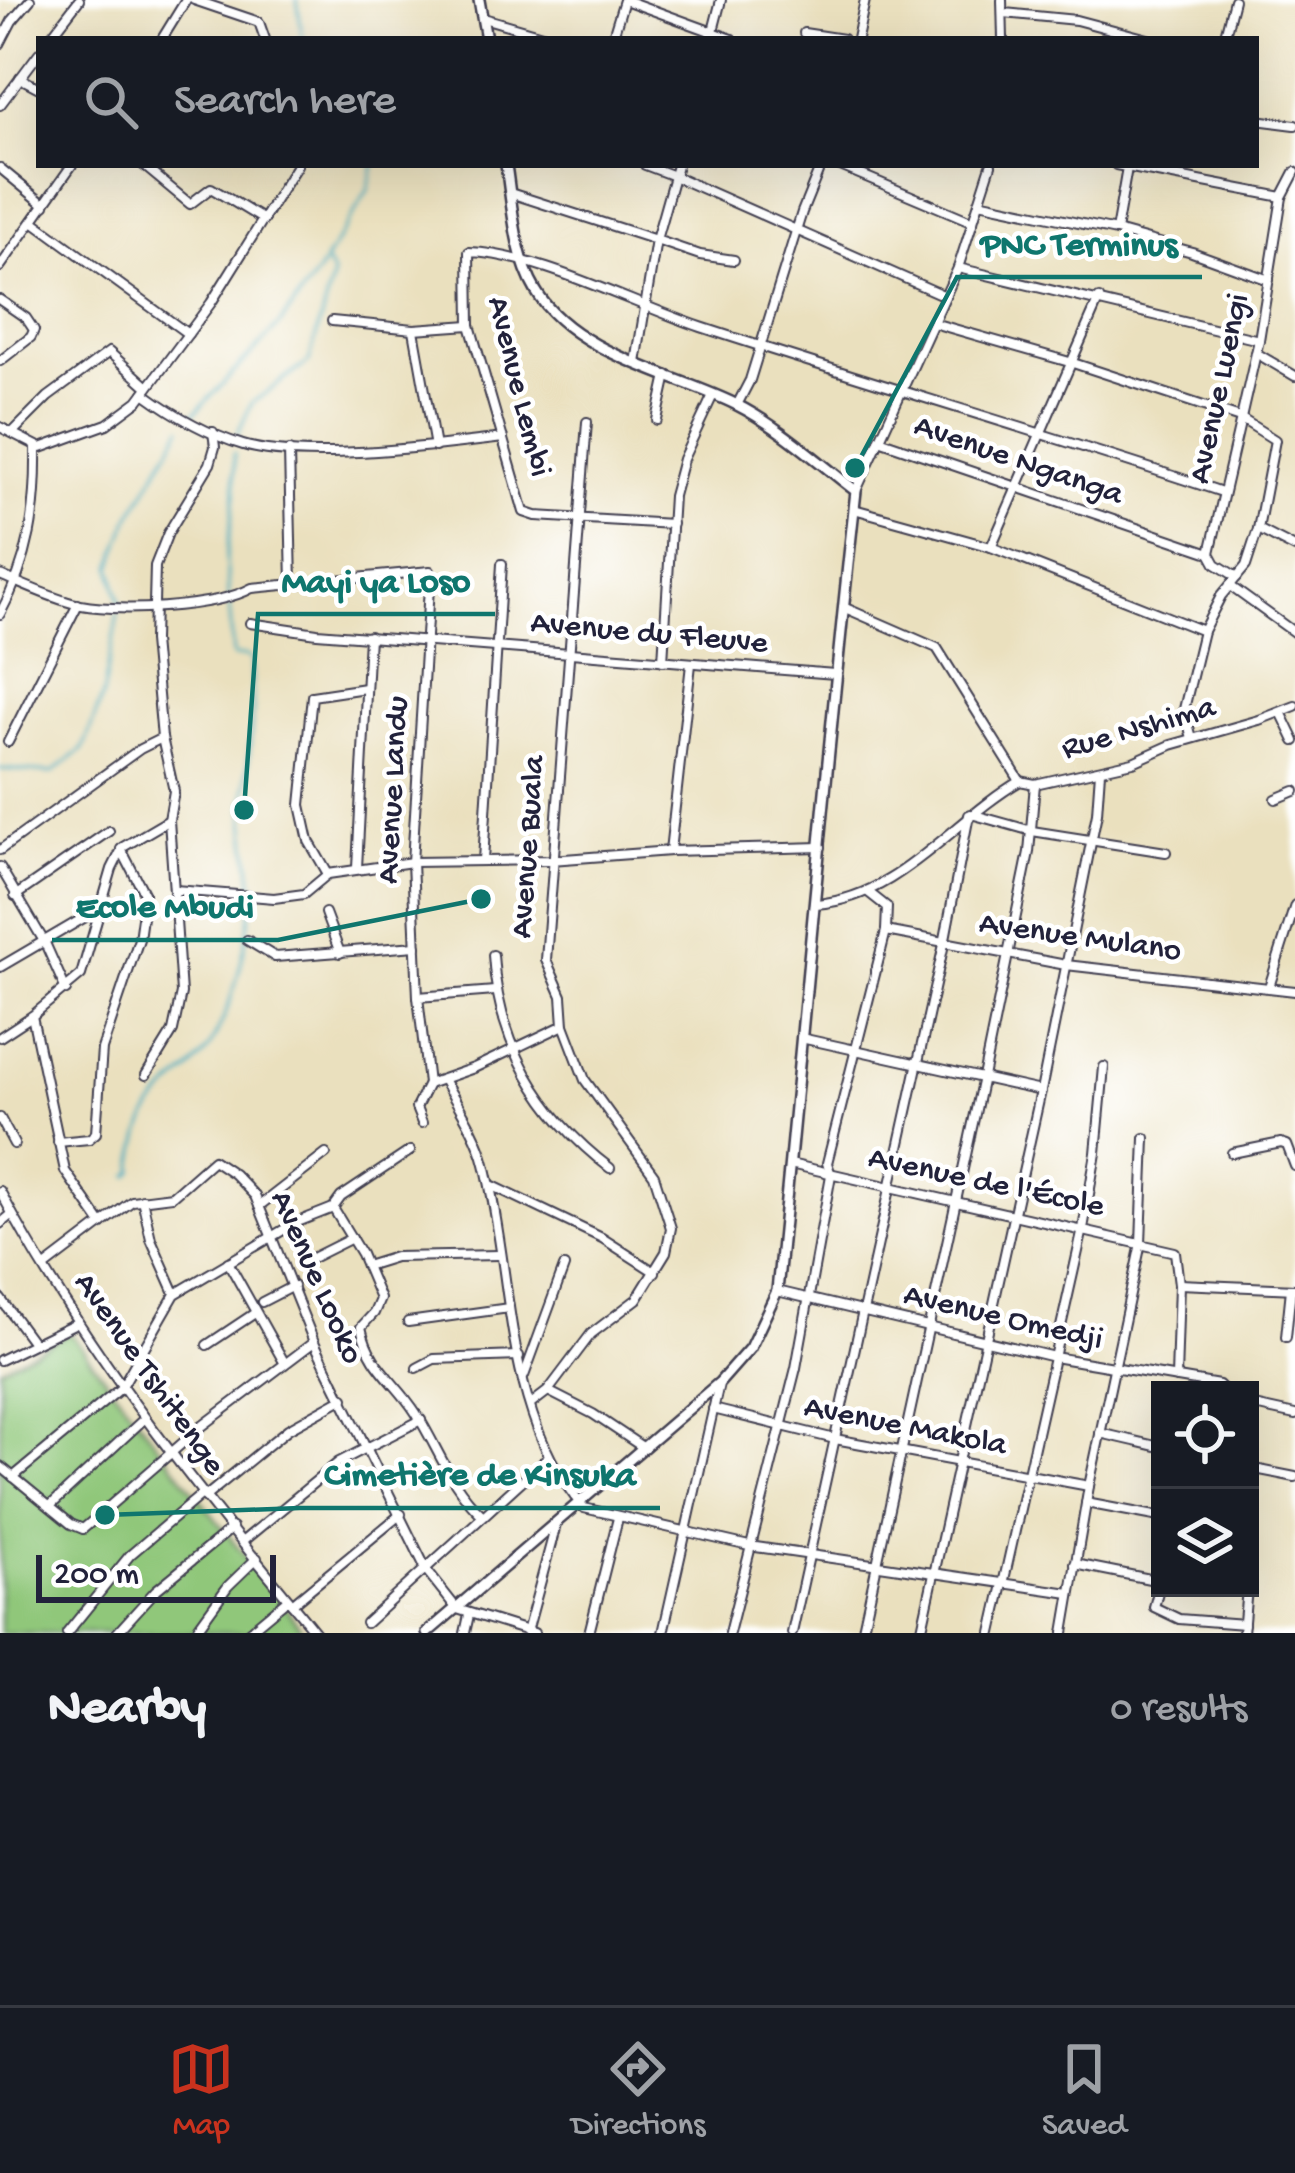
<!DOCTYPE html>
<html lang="en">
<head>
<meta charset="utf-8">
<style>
  body { margin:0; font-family:"Gochi Hand",sans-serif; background:#20242c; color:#f1f3f6 }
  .controls { position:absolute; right:36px; bottom:36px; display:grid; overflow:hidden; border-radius:0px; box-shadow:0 12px 48px #0002 }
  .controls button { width:108px; height:108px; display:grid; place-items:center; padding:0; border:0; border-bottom:3px solid #363941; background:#171b24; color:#f1f3f6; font:60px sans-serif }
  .scale { position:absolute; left:36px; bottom:30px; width:240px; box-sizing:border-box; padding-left:12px; border:6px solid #22223b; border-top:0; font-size:33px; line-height:42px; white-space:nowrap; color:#22223b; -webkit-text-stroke:9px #fff; paint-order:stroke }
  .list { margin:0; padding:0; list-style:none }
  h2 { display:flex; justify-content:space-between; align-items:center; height:156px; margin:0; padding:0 48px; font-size:51px }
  h2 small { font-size:39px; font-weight:400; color:#9ea1a6 }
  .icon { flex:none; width:66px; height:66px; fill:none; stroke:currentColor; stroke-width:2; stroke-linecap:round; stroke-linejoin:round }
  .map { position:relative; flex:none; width:1295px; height:1633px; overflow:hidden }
  .search { position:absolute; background:#171b24; box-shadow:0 12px 48px #0002; left:36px; right:36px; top:36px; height:132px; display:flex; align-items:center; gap:30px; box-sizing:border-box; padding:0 42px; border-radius:0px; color:#9ea1a6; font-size:45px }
  .sheet { height:372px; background:#171b24 }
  nav { display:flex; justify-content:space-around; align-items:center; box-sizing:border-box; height:168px; border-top:3px solid #363941; background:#171b24; font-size:33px; color:#9ea1a6 }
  nav a { display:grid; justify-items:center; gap:6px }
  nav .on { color:#c8321e }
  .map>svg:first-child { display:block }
</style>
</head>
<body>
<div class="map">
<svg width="1295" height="1633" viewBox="0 0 1295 1633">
  <rect width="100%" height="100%" fill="#fff"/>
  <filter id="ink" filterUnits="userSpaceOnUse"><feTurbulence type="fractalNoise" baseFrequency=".00833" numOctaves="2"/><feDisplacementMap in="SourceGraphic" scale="24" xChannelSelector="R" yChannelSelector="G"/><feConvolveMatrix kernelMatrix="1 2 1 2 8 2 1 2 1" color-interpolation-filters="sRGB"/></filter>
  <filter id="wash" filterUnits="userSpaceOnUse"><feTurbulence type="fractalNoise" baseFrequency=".004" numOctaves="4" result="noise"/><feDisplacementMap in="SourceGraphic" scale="48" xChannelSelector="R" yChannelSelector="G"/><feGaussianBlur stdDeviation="2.7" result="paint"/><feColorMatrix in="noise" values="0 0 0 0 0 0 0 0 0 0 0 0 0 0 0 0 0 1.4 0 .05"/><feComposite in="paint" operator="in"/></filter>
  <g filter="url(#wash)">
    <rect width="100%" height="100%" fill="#eae0be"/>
    <!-- green -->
    <polygon fill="#90c77a" stroke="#59745a" stroke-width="3" points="70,1333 305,1633 0,1633 0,1368"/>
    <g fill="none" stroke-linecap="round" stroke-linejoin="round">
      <!-- stream -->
      <g stroke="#3fabbe" stroke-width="3">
        <polyline points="297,0 303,39"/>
        <polyline points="191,417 281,323 323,265"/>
        <polyline points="237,435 252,403 309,362 333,275 325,261 368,190 374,165"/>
        <polyline points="234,453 235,495 226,559 233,656 247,656 251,660 253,711 244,810 253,891"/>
        <polyline points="120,604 112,567 128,521 182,427"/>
        <polyline points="0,769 52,773 83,749 103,695 118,613"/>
        <path d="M129 1176 134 1172C136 1149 143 1119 158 1101 174 1082 197 1068 210 1046 235 1002 246 950 252 901"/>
      </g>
    </g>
  </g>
  <g filter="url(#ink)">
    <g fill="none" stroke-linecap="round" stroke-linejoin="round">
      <!-- minor casing -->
      <g stroke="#403e4f" stroke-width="12">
        <g id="minor">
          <polyline points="194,0 259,22 265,39"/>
          <polyline points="625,0 732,39"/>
          <polyline points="1002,0 1003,39"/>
          <polyline points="1004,13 1076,20 1148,39"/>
          <polyline points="483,18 556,39"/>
          <polyline points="804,33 843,39"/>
          <polyline points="49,39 79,0"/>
          <polyline points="162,39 186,0"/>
          <polyline points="612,39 624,0"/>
          <polyline points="711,39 721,0"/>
          <polyline points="857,39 865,0"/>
          <polyline points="1224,39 1234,0"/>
          <polyline points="0,44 12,21 30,0"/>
          <polyline points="20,78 39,88"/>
          <polyline points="0,105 39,53"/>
          <polyline points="1256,120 1295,125"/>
          <polyline points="143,165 190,204 211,188 264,220"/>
          <polyline points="645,165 674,176 677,165"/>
          <polyline points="838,165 973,222"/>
          <polyline points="1116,165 1282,197"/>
          <polyline points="0,168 45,205"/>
          <polyline points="510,193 656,240 636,363"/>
          <polyline points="979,202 1116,231 1192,252 1269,280"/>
          <polyline points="33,221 188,334"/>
          <polyline points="1116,231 1127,168"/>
          <polyline points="734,260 700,255 656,240 674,176 945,296"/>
          <polyline points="0,267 72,165"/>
          <polyline points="958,268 1259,340"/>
          <polyline points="0,300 26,318 34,330 31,337 0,361"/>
          <polyline points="332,321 414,329 470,325"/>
          <polyline points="933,323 1073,363 1240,418 1275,440 1258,529 1246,566 1221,596 1203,631 1184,709 1192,738"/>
          <polyline points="414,330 435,447"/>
          <polyline points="1256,353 1295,376"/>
          <path d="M144 393C174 415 207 434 243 445 305 463 436 446 503 438"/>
          <polyline points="737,405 750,380 802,212 821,165"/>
          <polyline points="657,420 667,375"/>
          <polyline points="0,427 41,448 107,424 138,401 211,303 297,165"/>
          <polyline points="14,431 48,397 109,352 148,387"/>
          <polyline points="879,440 1210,553"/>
          <polyline points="289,451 292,584"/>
          <polyline points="856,491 958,268 991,165"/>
          <polyline points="854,509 991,547 1203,631"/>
          <path d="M672 524 536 516 524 512 470 325 469 252C538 254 632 304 701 327 874 384 1049 434 1222 492"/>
          <polyline points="1258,529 1295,548"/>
          <polyline points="991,547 1099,299"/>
          <path d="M0 575C24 585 47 596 72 603 113 614 215 608 252 588L430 571 412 862 418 997 428 1084"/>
          <polyline points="1237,577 1216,564 1210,553 1259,340 1282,197 1295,172"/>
          <polyline points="1230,586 1295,633"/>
          <polyline points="843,607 937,648 1020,781"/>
          <path d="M0 614C30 559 37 510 36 448"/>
          <polyline points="250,623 317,633 835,674"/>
          <polyline points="663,661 673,496 683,459 713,395"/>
          <polyline points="1281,712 1295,741"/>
          <polyline points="8,742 78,604"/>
          <polyline points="1276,799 1295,791"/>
          <polyline points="971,814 1032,831 1166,852"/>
          <polyline points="0,850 140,749 162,738"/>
          <polyline points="670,851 691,664"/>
          <polyline points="483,860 502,564"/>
          <polyline points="0,867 45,943 66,990"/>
          <polyline points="357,868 369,636"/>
          <polyline points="328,874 309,841 301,805 312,696 365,688"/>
          <polyline points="175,890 274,898 304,894 328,874 412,862 551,860 670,851 821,847"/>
          <polyline points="15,896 109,831"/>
          <path d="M816 904C899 898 952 821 1020 781L1035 784 1133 762 1171 745 1259 720 1295 706"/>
          <polyline points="325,913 340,953"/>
          <polyline points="886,931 1066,965 1295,991"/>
          <polyline points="247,940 275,957 416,946"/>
          <path d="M493 955C498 1043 540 1115 610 1168"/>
          <polyline points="0,967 99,909"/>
          <polyline points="1269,987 1295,905"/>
          <polyline points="418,997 495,991"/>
          <polyline points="32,1016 65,1171 102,1224"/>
          <polyline points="0,1037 32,1016 81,975 112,869 123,847 169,820"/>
          <polyline points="801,1038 1041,1091"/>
          <polyline points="146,1075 173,1031 181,993 169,820 174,791 162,738 153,641 155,566 168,533 210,464 215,447 213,432"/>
          <path d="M444 1081C459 1107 478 1135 485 1164 514 1278 503 1415 584 1508L749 1546 1070 1593"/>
          <polyline points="428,1084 474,1068 564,1025"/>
          <polyline points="0,1118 14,1144"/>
          <polyline points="422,1123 416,1108 428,1084"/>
          <polyline points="58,1142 89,1139 96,1133 102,1049 139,939 144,903 144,893 121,849"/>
          <polyline points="1232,1153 1281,1143 1287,1145 1295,1166"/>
          <polyline points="790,1164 1175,1252 1179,1284 1176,1378"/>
          <polyline points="491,1185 602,1238 655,1272"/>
          <path d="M0 1191C86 1353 200 1492 316 1633"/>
          <polyline points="142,1199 151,1239 175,1293"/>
          <polyline points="259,1206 326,1154"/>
          <path d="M333 1208 361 1254 380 1299 374 1313 361 1327C370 1368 395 1380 416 1413 440 1451 448 1483 483 1516"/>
          <polyline points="0,1224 12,1214"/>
          <polyline points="228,1262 284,1362"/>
          <polyline points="304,1262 352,1238"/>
          <polyline points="366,1266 395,1257 499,1255"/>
          <polyline points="45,1267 132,1201 172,1196 213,1160 234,1174 255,1196 314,1342 427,1571 457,1609 534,1633"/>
          <polyline points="1179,1284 1295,1289"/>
          <polyline points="777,1291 1054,1357 1219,1385 1224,1390"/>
          <polyline points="0,1298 33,1343"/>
          <polyline points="262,1302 293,1286"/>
          <polyline points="408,1322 509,1308"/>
          <polyline points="1286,1337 1291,1289"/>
          <polyline points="207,1345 255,1313"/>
          <polyline points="0,1360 76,1323"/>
          <polyline points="417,1368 434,1359 519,1356"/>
          <polyline points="524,1376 564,1267"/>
          <polyline points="548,1391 593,1414 644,1448"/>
          <polyline points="531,1404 548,1391 591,1334 637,1299 666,1252 671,1228 654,1175 585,1080 564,1025 562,996 546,960 587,422"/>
          <polyline points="1250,1405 1295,1415"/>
          <polyline points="713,1409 835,1439 1089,1486"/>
          <polyline points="1100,1433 1160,1447"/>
          <polyline points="0,1466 71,1524 83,1529 201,1427 314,1342"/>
          <polyline points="1250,1468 1295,1477"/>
          <polyline points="13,1477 121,1388 175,1294 295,1223 333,1208 341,1197 410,1151"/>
          <polyline points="205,1497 288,1429 344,1398"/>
          <polyline points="1086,1503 1160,1517"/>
          <polyline points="50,1506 144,1419"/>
          <polyline points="1250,1526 1250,1523"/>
          <polyline points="243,1541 339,1462 421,1420"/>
          <polyline points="1075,1564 1155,1580 1158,1592 1154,1607 1179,1619 1244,1624"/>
          <polyline points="292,1604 401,1514"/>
          <polyline points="366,1623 547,1458"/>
          <polyline points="527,1632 556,1525"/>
          <polyline points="67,1633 130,1555 202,1494"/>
          <polyline points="117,1633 156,1590 232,1528"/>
          <polyline points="194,1633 228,1586 257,1558"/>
          <polyline points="247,1633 288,1599"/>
          <polyline points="465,1633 469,1615"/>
          <polyline points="589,1633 618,1518"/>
          <polyline points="663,1633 719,1384"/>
          <polyline points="729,1633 796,1368 831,1175 827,1163 886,931 887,907 868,892"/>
          <polyline points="792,1633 944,944 969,815"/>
          <polyline points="862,1633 983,1077 1029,852 1035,784"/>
          <polyline points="921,1633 1041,1091 1097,813 1100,771"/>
          <polyline points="992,1633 1083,1229 1096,1153 1104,1067"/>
          <polyline points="1064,1633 1089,1486 1141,1243 1145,1138"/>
          <polyline points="1243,1633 1247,1588"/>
        </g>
      </g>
      <!-- tertiary casing -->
      <g stroke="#403e4f" stroke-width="14">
        <g id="tertiary">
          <polyline points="479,0 486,39"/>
          <path d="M427 1633 720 1382 750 1348 777 1291C804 1025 826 758 856 491 818 462 779 426 735 404 674 374 572 353 536 291 515 257 512 204 506 165"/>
        </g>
      </g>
      <!-- minor -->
      <use href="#minor" stroke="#fff" stroke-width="8"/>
      <!-- tertiary -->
      <use href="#tertiary" stroke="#fff" stroke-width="9"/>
    </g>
  </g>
  <g text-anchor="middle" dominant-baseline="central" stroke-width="9" stroke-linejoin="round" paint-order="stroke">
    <!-- street labels -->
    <g font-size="33" fill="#22223b" stroke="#fff">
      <text transform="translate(517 387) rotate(76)">Avenue Lembi</text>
      <text transform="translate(1221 389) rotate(-78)">Avenue Luengi</text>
      <text transform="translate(1018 462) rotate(19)">Avenue Nganga</text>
      <text transform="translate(649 635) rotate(5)">Avenue du Fleuve</text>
      <text transform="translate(1139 730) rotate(-16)">Rue Nshima</text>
      <text transform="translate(395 790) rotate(-87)">Avenue Landu</text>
      <text transform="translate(530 847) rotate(-86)">Avenue Buala</text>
      <text transform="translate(1080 939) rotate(8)">Avenue Mulano</text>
      <text transform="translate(986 1184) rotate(12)">Avenue de l'École</text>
      <text transform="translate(315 1278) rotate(66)">Avenue Looko</text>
      <text transform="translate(1003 1319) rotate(13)">Avenue Omedji</text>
      <text transform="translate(148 1375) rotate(55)">Avenue Tshitenge</text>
      <text transform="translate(905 1428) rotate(11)">Avenue Makola</text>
    </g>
  </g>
  <!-- callouts -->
  <path fill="none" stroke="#0f766e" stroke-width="4.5" d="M855 468L957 277H1202M244 810L258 614H495M481 899L278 940H52M105 1515L300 1508H660"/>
  <g fill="#0f766e" stroke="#fff" stroke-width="4.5">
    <circle cx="855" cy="468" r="12"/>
    <circle cx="244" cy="810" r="12"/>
    <circle cx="481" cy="899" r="12"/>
    <circle cx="105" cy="1515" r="12"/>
  </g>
  <g font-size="36" text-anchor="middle" font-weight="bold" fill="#0f766e" stroke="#fff" stroke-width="9" stroke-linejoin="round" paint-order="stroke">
    <text x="1079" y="254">PNC Terminus</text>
    <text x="376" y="591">Mayi ya Loso</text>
    <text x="165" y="916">Ecole Mbudi</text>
    <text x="480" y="1484">Cimetière de Kinsuka</text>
  </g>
</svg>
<div class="controls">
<button><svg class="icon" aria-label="locate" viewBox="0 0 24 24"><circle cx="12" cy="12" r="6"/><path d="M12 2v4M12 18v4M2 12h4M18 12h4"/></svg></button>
<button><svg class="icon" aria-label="layers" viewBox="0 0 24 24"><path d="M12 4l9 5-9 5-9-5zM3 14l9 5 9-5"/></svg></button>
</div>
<div class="scale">200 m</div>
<div class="search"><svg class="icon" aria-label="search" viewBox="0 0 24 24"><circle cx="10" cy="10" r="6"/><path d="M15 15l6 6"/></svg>Search here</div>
</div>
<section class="sheet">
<h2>Nearby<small>0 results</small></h2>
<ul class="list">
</ul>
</section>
<nav>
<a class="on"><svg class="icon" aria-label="map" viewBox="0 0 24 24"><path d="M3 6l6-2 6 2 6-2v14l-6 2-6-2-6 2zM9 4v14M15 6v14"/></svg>Map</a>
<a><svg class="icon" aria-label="directions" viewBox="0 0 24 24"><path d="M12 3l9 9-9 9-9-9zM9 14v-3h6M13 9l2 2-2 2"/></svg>Directions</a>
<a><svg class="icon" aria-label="saved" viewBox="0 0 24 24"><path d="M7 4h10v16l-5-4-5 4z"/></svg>Saved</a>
</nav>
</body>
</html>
